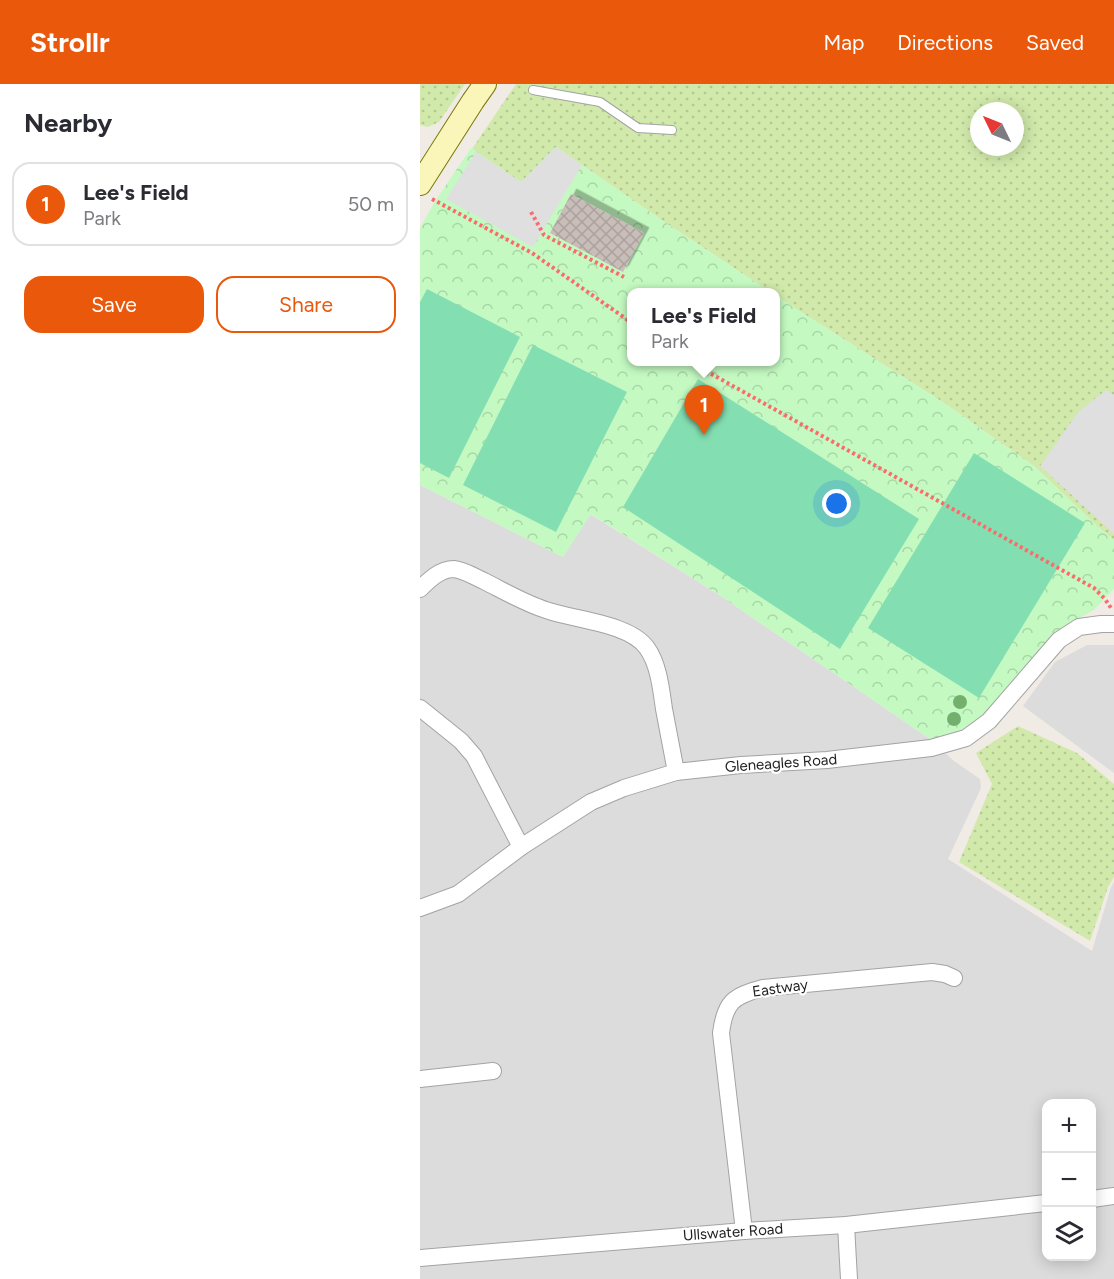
<!DOCTYPE html>
<html lang="en">
<head>
<meta charset="utf-8">
<style>
  body { margin:0; font-family:Figtree,sans-serif; background:#f2f2f3; color:#2b2b33 }
  .controls { position:absolute; right:18px; bottom:18px; display:grid; overflow:hidden; border-radius:12px; box-shadow:0 3px 15px #0003 }
  .controls button { width:54px; height:54px; display:grid; place-items:center; padding:0; border:0; border-bottom:2px solid #e1e1e2; background:#fff; color:#2b2b33; font:30px sans-serif }
  .compass { position:absolute; left:550px; top:18px; width:54px; height:54px; border-radius:50%; background:#fff; box-shadow:0 3px 15px #0003; rotate:313deg }
  .you { position:absolute; left:417px; top:420px; width:21px; height:21px; margin:-15px; border:4px solid #fff; border-radius:50%; background:#1a73e8; box-shadow:0 0 0 9px #1a73e833 }
  .badge { display:grid; place-items:center; width:39px; height:39px; border-radius:50%; background:#ea580c; color:#fff; font-size:20px; font-weight:700 }
  .pin { position:absolute; translate:-50% -50px; filter:drop-shadow(0 2px 3px #0008) }
  .pin::after { content:''; position:absolute; top:32px; width:21px; height:18px; background:inherit; clip-path:polygon(0 0,100% 0,50% 100%) }
  .popup { position:absolute; left:207px; top:204px; width:153px; height:78px; box-sizing:border-box; display:grid; place-content:center; border-radius:12px; background:#fff; filter:drop-shadow(0 2px 4px #0005); font-size:20px; white-space:nowrap; color:#7c7c81 }
  .popup b { font-size:22px; color:#2b2b33 }
  .popup::after { content:''; position:absolute; left:50%; top:100%; margin-left:-12px; border:12px solid transparent; border-top-color:#fff }
  .list { margin:0; padding:0; list-style:none }
  h2 { display:flex; justify-content:space-between; align-items:center; height:78px; margin:0; padding:0 24px; font-size:26px }
  h2 small { font-size:20px; font-weight:400; color:#7c7c81 }
  .list li { display:grid; grid-template-columns:39px 1fr auto; gap:18px; align-items:center; box-sizing:border-box; height:84px; margin:0 12px 12px; padding:0 12px; border:2px solid #e1e1e2; border-radius:18px }
  .list b { display:block; font-size:22px; white-space:nowrap }
  .list p { margin:0; font-size:20px; white-space:nowrap; color:#7c7c81 }
  .list em { font-size:20px; font-style:normal; color:#7c7c81 }
  .actions { display:flex; gap:12px; padding:18px 24px }
  .actions a { flex:1; padding:14px 0; border:2px solid #ea580c; border-radius:18px; text-align:center; font-size:21px; color:#ea580c }
  .actions .main { background:#ea580c; color:#fff }
  .icon { flex:none; width:33px; height:33px; fill:none; stroke:currentColor; stroke-width:2; stroke-linecap:round; stroke-linejoin:round }
  .map { position:relative; flex:none; width:694px; height:1195px; overflow:hidden }
  header { display:flex; align-items:center; gap:36px; box-sizing:border-box; height:84px; padding:0 30px; background:#ea580c; color:#fff }
  header strong { font-size:28px }
  nav { display:flex; gap:33px; margin-inline-start:auto; font-size:21px }
  main { display:flex }
  aside { flex:1; background:#fff }
  .map>svg:first-child { display:block }
</style>
</head>
<body>
<header>
<strong>Strollr</strong>
<nav><a>Map</a><a>Directions</a><a>Saved</a></nav>
</header>
<main>
<aside>
<h2>Nearby<small></small></h2>
<ul class="list">
<li><span class="badge">1</span><div><b>Lee's Field</b><p>Park</p></div><em>50 m</em></li>
</ul>
<div class="actions"><a class="main">Save</a><a>Share</a></div>
</aside>
<div class="map">
<svg width="694" height="1195" viewBox="0 0 694 1195">
  <defs>
    <pattern id="grass-dots" width="8" height="8" patternUnits="userSpaceOnUse" patternTransform="scale(1.5)"><rect width="8" height="8" fill="#d1eaab"/><path d="M2 2h.1M6 6h.1" fill="none" stroke="#b3c893" stroke-width="1.8" stroke-linecap="round"/></pattern>
    <pattern id="park-crowns" width="20" height="18" patternUnits="userSpaceOnUse" patternTransform="scale(1.5)"><rect width="20" height="18" fill="#c4fac2"/><path d="M2 6a3 3 0 1 1 6 0M12 15a3 3 0 1 1 6 0" fill="none" stroke="#a8d6a6"/></pattern>
    <pattern id="building-cross-hatch" width="8" height="8" patternUnits="userSpaceOnUse" patternTransform="scale(1.5)"><rect width="8" height="8" fill="#c8bdb8"/><path d="M0 0l8 8M0 8l8-8" fill="none" stroke="#aba29e"/></pattern>
    <filter id="shadow"><feDropShadow dx="5.5" dy="-5.5" stdDeviation="0" flood-color="#0004"/></filter>
  </defs>
  <rect width="100%" height="100%" fill="#f0ebe5"/>
  <!-- residential -->
  <g fill="#dddcdc" fill-rule="evenodd">
    <path d="M0 401 143 473 170 430 301 512 510 655 534 677 560 695 561 704 528 775 672 867 691 803 694 798V1195H0ZM626 1020H672V1172H626Z"/>
    <polygon points="667,561 694,561 694,689 603,622 635,578"/>
  </g>
  <!-- grass -->
  <g fill="url(#grass-dots)" fill-rule="evenodd">
    <polygon points="0,0 45,0 19,38 8,43 0,41"/>
    <path d="M96 0H694V456L678 443 614 382 524 319 356 212V208H350L246 139 136 63 101 99 52 65ZM559 27H595V63H559Z"/>
    <polygon points="598,642 657,669 694,700 694,793 688,803 670,857 539,778 572,700 556,669"/>
  </g>
  <!-- park -->
  <polygon fill="url(#park-crowns)" points="136,63 246,139 350,208 212,208 212,278 356,278 356,212 524,319 614,382 678,443 694,456 694,505 674,526 652,538 587,609 556,638 542,646 510,655 301,512 171,430 143,473 0,401 0,144 14,119 51,64 101,98"/>
  <!-- pitch -->
  <g fill="#83dfb2">
    <polygon points="7,205 100,253 29,394 0,379 0,218"/>
    <polygon points="113,261 207,308 136,448 43,401"/>
    <polygon points="278,295 499,435 420,565 203,423"/>
    <polygon points="554,369 665,439 559,614 448,544"/>
  </g>
  <!-- parking -->
  <g fill="#dfdfdf">
    <polygon points="136,63 162,81 113,163 26,115 56,68 101,98"/>
    <polygon points="686,306 694,311 694,450 620,382 659,327"/>
  </g>
  <!-- building -->
  <polygon fill="url(#building-cross-hatch)" filter="url(#shadow)" points="151,110 224,149 203,188 130,149"/>
  <g fill="none" stroke-linecap="round" stroke-linejoin="round">
    <!-- lane casing -->
    <g stroke="#a3a3a3" stroke-width="10">
      <polyline id="lane" points="113,6 180,18 218,44 252,46"/>
    </g>
    <!-- street casing -->
    <g stroke="#a3a3a3" stroke-width="18">
      <g id="street">
        <path d="M0 505C9 496 20 485 34 485 44 486 55 493 64 497 84 507 104 519 126 526 154 536 209 539 227 564 239 581 241 605 244 625 248 646 252 667 256 688"/>
        <polyline points="0,624 41,657 54,672 101,763"/>
        <polyline points="0,824 38,810 101,763 171,718 204,704 256,688 321,681 407,676 511,664 546,654 569,637 639,556 659,543 681,540 694,540"/>
        <polyline points="0,995 73,987"/>
        <polyline points="672,1115 694,1112"/>
        <polyline points="426,1141 429,1195"/>
        <path d="M324 1147 301 949C305 918 313 912 343 904L512 888 525 890 534 894"/>
        <polyline points="0,1174 324,1147 426,1141 626,1119"/>
      </g>
    </g>
    <!-- secondary casing -->
    <g stroke="#777705" stroke-width="24">
      <polyline id="secondary" points="0,100 53,17 65,0"/>
    </g>
    <!-- path -->
    <g stroke="#fa6c6c" stroke-width="4" stroke-dasharray="3 3" stroke-linecap="butt">
      <polyline points="12,115 112,169 212,239"/>
      <polyline points="111,128 124,151 204,193"/>
      <polyline points="270,278 674,504 685,515 691,524"/>
    </g>
    <!-- lane -->
    <use href="#lane" stroke="#fff" stroke-width="8"/>
    <!-- street -->
    <use href="#street" stroke="#fff" stroke-width="16"/>
    <!-- secondary -->
    <use href="#secondary" stroke="#faf6b9" stroke-width="22"/>
  </g>
  <!-- trees -->
  <g fill="#74b06d">
    <circle cx="540" cy="618" r="7"/>
    <circle cx="534" cy="635" r="7"/>
  </g>
  <g text-anchor="middle" dominant-baseline="central" stroke-width="4.5" stroke-linejoin="round" paint-order="stroke">
    <!-- street labels -->
    <g font-size="15" fill="#1f1f1f" stroke="#fff">
      <text transform="translate(361 679) rotate(-4)">Gleneagles Road</text>
      <text transform="translate(360 904) rotate(-8)">Eastway</text>
      <text transform="translate(313 1148) rotate(-4)">Ullswater Road</text>
    </g>
  </g>
</svg>
<div class="controls">
<button>+</button>
<button>−</button>
<button><svg class="icon" aria-label="layers" viewBox="0 0 24 24"><path d="M12 4l9 5-9 5-9-5zM3 14l9 5 9-5"/></svg></button>
</div>
<svg class="compass" viewBox="-18 -18 36 36"><path d="M0-13l5 13h-10z" fill="#e53935"/><path d="M0 13l5-13h-10z" fill="#7c7c81"/></svg>
<div class="you"></div>
<div class="pin badge" style="left:284px;top:351px">1</div>
<div class="popup"><b>Lee's Field</b>Park</div>
</div>
</main>
</body>
</html>
